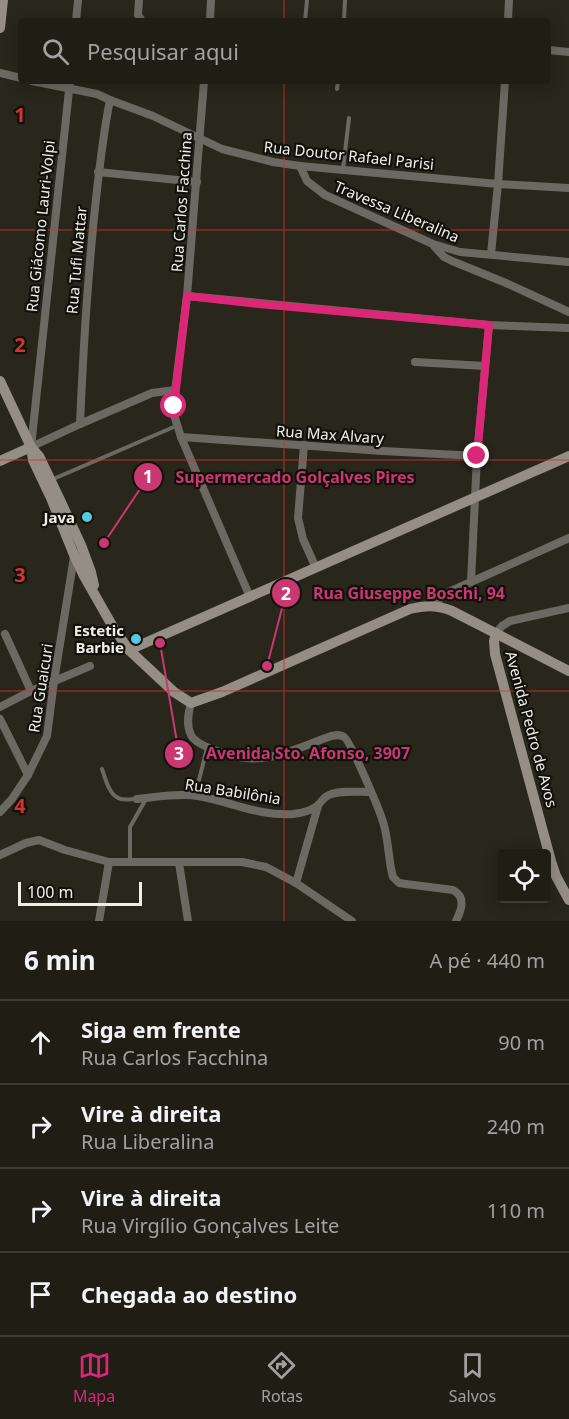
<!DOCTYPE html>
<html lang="pt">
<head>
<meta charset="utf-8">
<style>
  body { margin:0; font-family:"Noto Sans",sans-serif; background:#27261d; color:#f1f3f6 }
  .controls { position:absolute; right:18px; bottom:18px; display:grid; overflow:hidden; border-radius:6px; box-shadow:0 3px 15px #0003 }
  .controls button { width:54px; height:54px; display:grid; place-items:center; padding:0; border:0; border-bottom:2px solid #3c3b34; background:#1f1d14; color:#f1f3f6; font:30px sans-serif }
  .scale { position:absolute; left:18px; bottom:15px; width:124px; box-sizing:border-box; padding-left:6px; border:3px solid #f0efe7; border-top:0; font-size:16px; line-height:21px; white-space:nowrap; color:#f0efe7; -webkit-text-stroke:4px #11100b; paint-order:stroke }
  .stop { position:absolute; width:18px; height:18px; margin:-14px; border:4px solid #db2777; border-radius:50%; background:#fff }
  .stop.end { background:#db2777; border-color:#fff; box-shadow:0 2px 6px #0008 }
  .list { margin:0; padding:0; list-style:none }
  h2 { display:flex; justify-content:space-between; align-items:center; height:78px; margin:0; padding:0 24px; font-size:26px }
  h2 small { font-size:20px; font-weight:400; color:#a1a2a0 }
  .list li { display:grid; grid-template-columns:39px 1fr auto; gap:18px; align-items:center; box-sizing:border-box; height:84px; padding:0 24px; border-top:2px solid #3c3b34 }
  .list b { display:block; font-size:22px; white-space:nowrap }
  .list p { margin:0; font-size:20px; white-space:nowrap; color:#a1a2a0 }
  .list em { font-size:20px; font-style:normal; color:#a1a2a0 }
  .icon { flex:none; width:33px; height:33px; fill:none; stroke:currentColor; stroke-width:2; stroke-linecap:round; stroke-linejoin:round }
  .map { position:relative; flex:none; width:569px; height:921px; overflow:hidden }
  .search { position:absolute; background:#1f1d14; box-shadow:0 3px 15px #0003; left:18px; right:18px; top:18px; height:66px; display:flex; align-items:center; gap:15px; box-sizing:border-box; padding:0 21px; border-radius:6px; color:#a1a2a0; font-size:22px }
  .sheet { height:414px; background:#1f1d14 }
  nav { display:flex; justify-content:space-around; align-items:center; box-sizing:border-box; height:84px; border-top:2px solid #3c3b34; background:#1f1d14; font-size:16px; color:#a1a2a0 }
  nav a { display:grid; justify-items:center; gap:3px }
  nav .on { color:#db2777 }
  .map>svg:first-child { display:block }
</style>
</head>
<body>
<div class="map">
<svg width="569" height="921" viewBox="0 0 569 921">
  <rect width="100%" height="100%" fill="#29271b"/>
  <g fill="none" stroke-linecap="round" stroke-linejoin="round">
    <!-- lane -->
    <g stroke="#6c6963" stroke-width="4">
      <polyline points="305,21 307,0"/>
      <polyline points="344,21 345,0"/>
      <polyline points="337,89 338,81"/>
      <polyline points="343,169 349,118"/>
      <polyline points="51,480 176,426"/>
      <path d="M102 769C106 780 109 796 121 799 126 800 132 799 137 799"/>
      <polyline points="195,796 207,748"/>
      <polyline points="130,862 130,827 146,799"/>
    </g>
    <!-- street -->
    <g stroke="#6c6963" stroke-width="8">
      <polyline points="139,0 138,15 142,21"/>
      <polyline points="76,21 78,0"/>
      <polyline points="210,21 211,0"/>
      <polyline points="508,21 509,0"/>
      <polyline points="548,50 569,52"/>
      <polyline points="0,73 21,78"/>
      <polyline points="32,81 97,94 110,100 153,116 222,149 273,162 300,166 498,184 569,188"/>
      <polyline points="204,81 187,296 174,399 174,415 181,437 250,597"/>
      <polyline points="300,166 307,181 325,195 433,244 460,252 569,262"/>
      <polyline points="98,172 197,182"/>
      <polyline points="434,246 444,257 452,261 506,283 569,312"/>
      <polyline points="491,254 498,184 505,81"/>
      <polyline points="187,296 489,325 569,328"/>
      <polyline points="415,362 485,366"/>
      <path d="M80 424C83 355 87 287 94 218 98 179 102 139 110 100"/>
      <polyline points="181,437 383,451 477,456"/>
      <polyline points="304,445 298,518 303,539 316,568"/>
      <polyline points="31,447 70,81"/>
      <polyline points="31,447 80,424 152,393 175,390"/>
      <polyline points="471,582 477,456 489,325"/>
      <polyline points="435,605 442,596 451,591 569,538"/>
      <polyline points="496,633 502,626 510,621 569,608"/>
      <polyline points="5,634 31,691"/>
      <path d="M191 703C188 714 186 725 191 735 197 747 233 757 246 758 253 759 262 758 269 757 290 753 311 743 331 736 336 735 340 734 344 737 350 740 380 811 383 822 389 840 388 860 393 877L399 883 406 884 453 890C466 897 462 909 456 921"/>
      <polyline points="0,707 31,691 90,666"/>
      <polyline points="0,719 28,775"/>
      <path d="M137 799C157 797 178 793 198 796 229 801 261 817 293 814 301 813 314 810 319 804 322 801 324 797 329 795 339 790 359 792 371 792"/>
      <polyline points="0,812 12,799 28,775 47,736 54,681 74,557"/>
      <polyline points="0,855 26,843 39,840 65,850 109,862 242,862 266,867 296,883 352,921"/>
      <polyline points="179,863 188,921"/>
      <polyline points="296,883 318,806"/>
      <polyline points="99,921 109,862"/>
    </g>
    <!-- secondary -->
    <g stroke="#948e85" stroke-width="10">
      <polyline points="0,28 3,0"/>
      <polyline points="0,381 31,447 39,456 60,500 81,545 91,572 94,585"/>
      <path d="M31 447 33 460 51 498 74 555 84 576 113 627 129 650 174 692 191 703 222 692 410 609C426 605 437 605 452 611L569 671"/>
      <polyline points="0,461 31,447"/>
      <polyline points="496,633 494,641 495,654 551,861 556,876 569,900"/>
      <polyline points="129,650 569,456"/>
    </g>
  </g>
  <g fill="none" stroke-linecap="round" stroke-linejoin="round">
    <!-- route -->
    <polyline stroke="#db2777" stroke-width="8" points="174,406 187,296 259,304 489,325 477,456"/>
  </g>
  <!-- grid -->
  <path fill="none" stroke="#d73232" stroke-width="1.5" stroke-opacity="0.55" d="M284 0V21M284 81V921M0 230H569M0 460H569M0 691H569"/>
  <!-- markers -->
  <g fill="#54cade" stroke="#11100b" stroke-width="2">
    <circle cx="87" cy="517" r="6"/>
    <circle cx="136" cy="639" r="6"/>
  </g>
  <g text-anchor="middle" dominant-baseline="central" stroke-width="4.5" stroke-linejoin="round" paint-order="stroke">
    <!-- street labels -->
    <g font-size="15" fill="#f0efe7" stroke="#11100b">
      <text transform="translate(349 155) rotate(6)">Rua Doutor Rafael Parisi</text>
      <text transform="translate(181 202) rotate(-86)">Rua Carlos Facchina</text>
      <text transform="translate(397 211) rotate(23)">Travessa Liberalina</text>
      <text transform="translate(40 226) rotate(-84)">Rua Giácomo Lauri-Volpi</text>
      <text transform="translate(76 260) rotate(-85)">Rua Tufi Mattar</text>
      <text transform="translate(330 434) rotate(4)">Rua Max Alvary</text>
      <text transform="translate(40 688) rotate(-81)">Rua Guaicuri</text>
      <text transform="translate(532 729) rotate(75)">Avenida Pedro de Avos</text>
      <text transform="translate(233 791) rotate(9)">Rua Babilônia</text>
    </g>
    <!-- poi labels -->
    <g font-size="15" font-weight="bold" fill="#f0efe7" stroke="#11100b" text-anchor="end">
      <text x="75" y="517">Java</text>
      <text x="124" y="630">Estetic<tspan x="124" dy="17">Barbie</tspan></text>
    </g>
  </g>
  <g font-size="20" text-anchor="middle" font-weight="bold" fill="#d73232" stroke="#11100b" stroke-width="4.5" stroke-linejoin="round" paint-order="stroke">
    <text x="20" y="122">1</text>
    <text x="20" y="352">2</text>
    <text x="20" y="582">3</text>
    <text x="20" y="813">4</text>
  </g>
  <!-- callouts -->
  <path fill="none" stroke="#c93870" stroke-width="2" d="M104 543L148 477M267 666L286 593M160 643L179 754"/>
  <g fill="#c93870" stroke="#11100b" stroke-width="2">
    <circle cx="104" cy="543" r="6"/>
    <circle cx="267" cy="666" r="6"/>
    <circle cx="160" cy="643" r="6"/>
    <circle cx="148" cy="477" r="15"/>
    <circle cx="286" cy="593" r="15"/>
    <circle cx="179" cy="754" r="15"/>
  </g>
  <g font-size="18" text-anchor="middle" font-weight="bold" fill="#fff">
    <text x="148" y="483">1</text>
    <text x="286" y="600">2</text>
    <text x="179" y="760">3</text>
  </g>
  <g font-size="16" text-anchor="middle" font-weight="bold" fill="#c93870" stroke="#11100b" stroke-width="4.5" stroke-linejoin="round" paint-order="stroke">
    <text x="295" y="483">Supermercado Golçalves Pires</text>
    <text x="409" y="599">Rua Giuseppe Boschi, 94</text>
    <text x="308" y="759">Avenida Sto. Afonso, 3907</text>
  </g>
</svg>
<div class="controls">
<button><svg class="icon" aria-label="locate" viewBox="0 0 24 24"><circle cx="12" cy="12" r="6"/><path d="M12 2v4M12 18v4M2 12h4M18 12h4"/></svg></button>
</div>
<div class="scale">100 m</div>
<div class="stop" style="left:174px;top:406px"></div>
<div class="stop end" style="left:477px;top:456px"></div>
<div class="search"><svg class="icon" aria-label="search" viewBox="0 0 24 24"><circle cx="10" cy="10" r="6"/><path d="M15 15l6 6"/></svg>Pesquisar aqui</div>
</div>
<section class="sheet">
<h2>6 min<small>A pé · 440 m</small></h2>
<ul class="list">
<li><svg class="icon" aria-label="ahead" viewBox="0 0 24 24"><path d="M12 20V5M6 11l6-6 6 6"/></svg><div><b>Siga em frente</b><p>Rua Carlos Facchina</p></div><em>90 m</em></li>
<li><svg class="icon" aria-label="right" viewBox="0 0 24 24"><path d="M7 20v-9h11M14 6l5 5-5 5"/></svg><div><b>Vire à direita</b><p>Rua Liberalina</p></div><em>240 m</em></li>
<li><svg class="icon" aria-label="right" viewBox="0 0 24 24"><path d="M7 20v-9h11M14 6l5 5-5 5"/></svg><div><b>Vire à direita</b><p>Rua Virgílio Gonçalves Leite</p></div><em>110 m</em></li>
<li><svg class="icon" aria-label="arrive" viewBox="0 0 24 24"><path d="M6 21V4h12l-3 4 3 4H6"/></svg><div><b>Chegada ao destino</b></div></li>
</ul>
</section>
<nav>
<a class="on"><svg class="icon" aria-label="map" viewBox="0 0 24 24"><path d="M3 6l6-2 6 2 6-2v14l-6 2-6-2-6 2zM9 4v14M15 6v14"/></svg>Mapa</a>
<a><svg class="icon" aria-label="directions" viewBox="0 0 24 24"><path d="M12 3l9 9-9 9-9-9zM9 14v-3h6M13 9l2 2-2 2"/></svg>Rotas</a>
<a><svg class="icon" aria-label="saved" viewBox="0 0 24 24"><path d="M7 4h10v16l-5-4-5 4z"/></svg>Salvos</a>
</nav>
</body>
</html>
